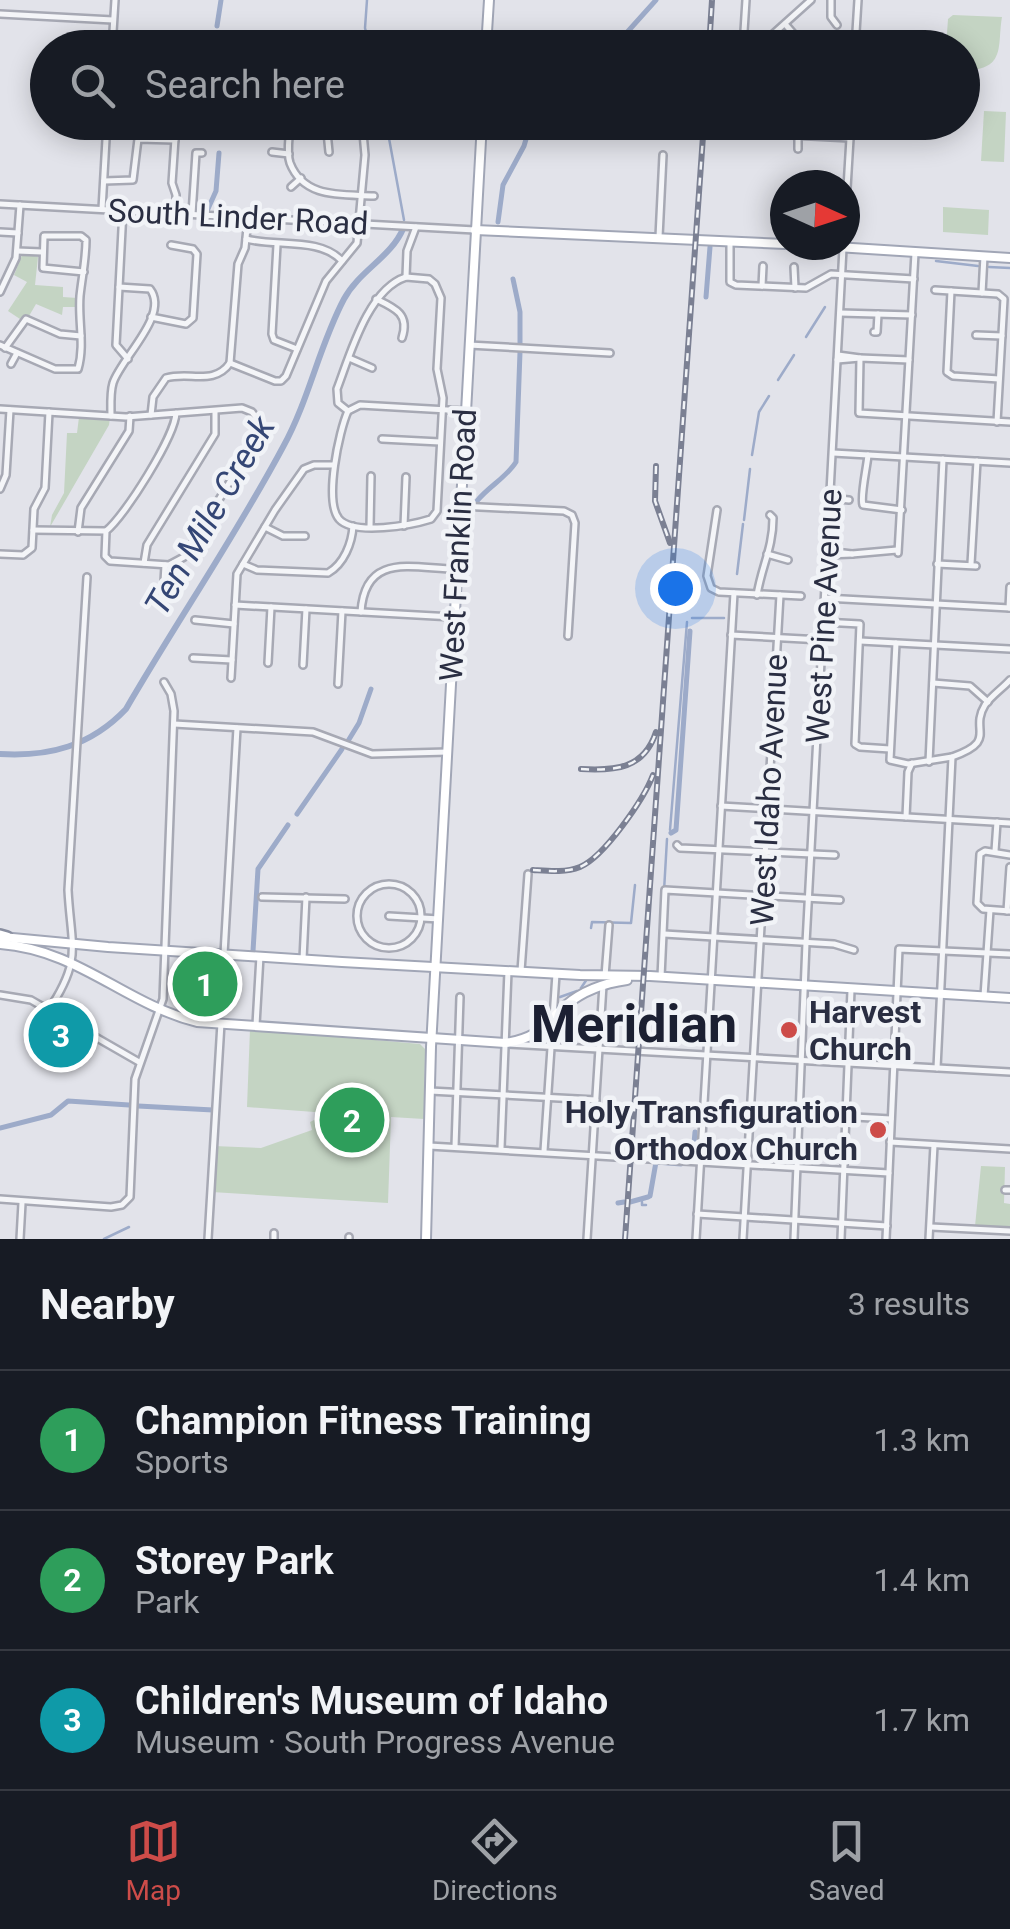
<!DOCTYPE html>
<html lang="en">
<head>
<meta charset="utf-8">
<style>
  body { margin:0; font-family:Roboto,sans-serif; background:#242831; color:#f1f3f6 }
  .compass { position:absolute; left:770px; top:170px; width:90px; height:90px; border-radius:50%; background:#171b24; box-shadow:0 5px 25px #0003; rotate:93deg }
  .you { position:absolute; left:675px; top:588px; width:35px; height:35px; margin:-25px; border:8px solid #fff; border-radius:50%; background:#1a73e8; box-shadow:0 0 0 15px #1a73e833 }
  .badge { display:grid; place-items:center; width:65px; height:65px; border-radius:50%; background:#cd4c49; color:#fff; font-size:32px; font-weight:700 }
  .pin { position:absolute; translate:-50% -50%; border:5px solid #fff; box-shadow:0 2px 10px #0006 }
  .list { margin:0; padding:0; list-style:none }
  h2 { display:flex; justify-content:space-between; align-items:center; height:130px; margin:0; padding:0 40px; font-size:42px }
  h2 small { font-size:32px; font-weight:400; color:#9ea1a6 }
  .list li { display:grid; grid-template-columns:65px 1fr auto; gap:30px; align-items:center; box-sizing:border-box; height:140px; padding:0 40px; border-top:2px solid #363941 }
  .list b { display:block; font-size:38px; white-space:nowrap }
  .list p { margin:0; font-size:32px; white-space:nowrap; color:#9ea1a6 }
  .list em { font-size:32px; font-style:normal; color:#9ea1a6 }
  .icon { flex:none; width:55px; height:55px; fill:none; stroke:currentColor; stroke-width:2; stroke-linecap:round; stroke-linejoin:round }
  .map { position:relative; flex:none; width:1010px; height:1239px; overflow:hidden }
  .search { position:absolute; background:#171b24; box-shadow:0 5px 25px #0003; left:30px; right:30px; top:30px; height:110px; display:flex; align-items:center; gap:25px; box-sizing:border-box; padding:0 35px; border-radius:55px; color:#9ea1a6; font-size:38px }
  .sheet { height:550px; background:#171b24 }
  nav { display:flex; justify-content:space-around; align-items:center; box-sizing:border-box; height:140px; border-top:2px solid #363941; background:#171b24; font-size:28px; color:#9ea1a6 }
  nav a { display:grid; justify-items:center; gap:5px }
  nav .on { color:#cd4c49 }
  .map>svg:first-child { display:block }
</style>
</head>
<body>
<div class="map">
<svg width="1010" height="1239" viewBox="0 0 1010 1239">
  <rect width="100%" height="100%" fill="#e2e3ea"/>
  <!-- green -->
  <g fill="#c4d4c3">
    <path d="M953 15 1002 17C997 45 1007 71 963 70L962 48 946 47 948 19Z"/>
    <polygon points="984,111 1006,112 1004,162 981,161"/>
    <polygon points="943,207 989,210 988,235 943,232"/>
    <polygon points="23,253 38,257 35,285 63,287 63,297 77,298 77,307 63,307 62,315 36,304 29,316 20,319 8,311 27,282 14,275"/>
    <polygon points="79,417 110,418 109,425 50,527 52,515 64,493 67,433 77,433"/>
    <polygon points="250,1029 420,1044 425,1049 424,1119 391,1117 388,1203 212,1192 214,1146 261,1148 312,1130 310,1122 328,1113 247,1107"/>
    <polygon points="981,1166 1005,1167 1004,1203 1010,1204 1010,1227 975,1226"/>
  </g>
  <g fill="none" stroke-linecap="round" stroke-linejoin="round">
    <!-- stream -->
    <g stroke="#9dabc9" stroke-width="2.5">
      <polyline points="367,0 365,28 370,48"/>
      <polyline points="386,122 404,220"/>
      <polyline points="936,261 978,266"/>
      <polyline points="989,267 1010,268"/>
      <polyline points="806,337 825,307"/>
      <polyline points="778,380 794,355"/>
      <polyline points="752,455 759,412 769,396"/>
      <polyline points="744,520 750,469"/>
      <polyline points="737,574 743,524"/>
      <polyline points="692,618 724,618"/>
      <polyline points="670,830 687,622"/>
      <polyline points="664,891 667,839"/>
      <polyline points="591,928 592,922 631,923 635,885"/>
      <polyline points="658,972 659,958"/>
      <polyline points="581,988 587,979"/>
      <polyline points="560,997 577,991"/>
      <polyline points="642,1202 642,1205 646,1205"/>
      <polyline points="104,1239 129,1227"/>
    </g>
    <!-- canal -->
    <g stroke="#9dabc9" stroke-width="5">
      <polyline points="217,26 221,0"/>
      <polyline points="613,48 656,0"/>
      <polyline points="207,211 216,191 219,153"/>
      <polyline points="498,222 503,185 524,146 531,122"/>
      <polyline points="513,279 520,312 520,344"/>
      <polyline points="706,297 710,247"/>
      <path d="M477 501C489 486 506 478 516 462L520 352"/>
      <polyline points="828,608 828,604"/>
      <polyline points="348,741 359,723 371,689"/>
      <polyline points="297,814 342,749"/>
      <polyline points="671,833 676,830 690,631"/>
      <polyline points="253,951 258,869 288,825"/>
      <polyline points="138,1106 213,1110"/>
      <polyline points="0,1128 51,1115 68,1101 129,1105"/>
      <polyline points="693,1155 695,1132"/>
      <polyline points="650,1196 656,1162 681,1164"/>
      <polyline points="630,1202 648,1197"/>
      <polyline points="618,1203 624,1202"/>
    </g>
    <!-- river -->
    <path stroke="#9dabc9" stroke-width="6" d="M0 754C49 757 91 746 126 709 177 621 235 537 283 447 309 400 319 346 344 299 359 271 391 257 403 229"/>
    <!-- minor casing -->
    <g stroke="#a7a9b4" stroke-width="10">
      <g id="minor">
        <polyline points="831,0 831,17 837,25"/>
        <polyline points="0,14 113,20"/>
        <polyline points="785,24 806,48"/>
        <polyline points="743,47 762,44 811,0"/>
        <polyline points="743,47 746,0"/>
        <polyline points="112,48 115,0"/>
        <polyline points="310,48 311,35"/>
        <polyline points="855,48 858,0"/>
        <path d="M290 122C290 134 286 152 290 163 304 199 342 194 374 196"/>
        <polyline points="326,122 329,152"/>
        <polyline points="736,132 850,138"/>
        <polyline points="798,149 798,135"/>
        <polyline points="272,152 289,154"/>
        <polyline points="104,181 133,180 138,139 175,140"/>
        <polyline points="291,187 301,178"/>
        <polyline points="0,204 475,230"/>
        <polyline points="102,209 107,122"/>
        <polyline points="123,210 116,345 128,359"/>
        <polyline points="176,213 176,195 172,183 176,124"/>
        <polyline points="192,214 196,153 202,153"/>
        <polyline points="845,221 851,122"/>
        <polyline points="0,232 18,233"/>
        <polyline points="659,237 663,155"/>
        <path d="M246 239C277 247 320 237 342 261"/>
        <polyline points="730,241 730,282 736,285 806,288 831,274 914,279"/>
        <polyline points="277,245 272,334 274,340 297,349"/>
        <polyline points="17,251 42,252"/>
        <polyline points="794,267 795,288"/>
        <path d="M406 277 429 279 435 284 441 298 437 369 443 398 437 511 431 519C412 525 354 536 339 519 324 501 339 431 348 411L338 403 337 389C350 355 368 289 406 277Z"/>
        <polyline points="406,277 407,251 416,227"/>
        <polyline points="762,286 763,266"/>
        <polyline points="935,290 998,294 1004,299 997,422"/>
        <polyline points="951,291 947,372 953,376 999,379"/>
        <polyline points="0,292 16,258 20,205"/>
        <polyline points="982,293 984,256"/>
        <path d="M376 299C395 308 410 314 402 338"/>
        <polyline points="840,313 912,315"/>
        <polyline points="151,317 186,324 193,318 197,254 193,249 171,245"/>
        <polyline points="874,332 877,332 878,314"/>
        <polyline points="976,335 1002,336"/>
        <path d="M0 345 55 369H78C85 345 78 321 80 296 82 277 86 259 86 240L81 236H44L43 268 84 272"/>
        <polyline points="469,345 610,353"/>
        <polyline points="5,348 26,319 60,334 81,336"/>
        <polyline points="349,358 372,368"/>
        <polyline points="837,360 860,358 838,355"/>
        <polyline points="909,360 860,358 859,413 1010,422"/>
        <polyline points="230,363 275,381 281,381 286,376 326,281 357,243 365,155 362,122"/>
        <polyline points="230,363 238,264 245,248 248,218"/>
        <polyline points="11,364 17,353"/>
        <path d="M0 409 126 417 242 408 252 412 261 424 259 434 184 557 169 565 110 561 105 556 106 531C125 516 175 436 176 413"/>
        <polyline points="348,411 360,405 465,411"/>
        <path d="M151 415 153 397 166 378C189 371 214 386 230 363"/>
        <path d="M111 416C111 406 110 393 113 383 121 358 170 315 150 289L119 287"/>
        <polyline points="382,439 440,442"/>
        <polyline points="833,453 1010,463"/>
        <path d="M868 455C867 467 860 497 863 505L902 510"/>
        <polyline points="0,489 6,475 10,410"/>
        <polyline points="830,498 849,500"/>
        <polyline points="460,506 564,511 572,515 575,523 568,636"/>
        <polyline points="717,510 707,576 711,588 719,592 801,596"/>
        <polyline points="404,526 406,477"/>
        <polyline points="265,527 283,536 305,536"/>
        <polyline points="370,527 371,476"/>
        <polyline points="33,530 106,531"/>
        <polyline points="78,532 81,508 129,431 130,416"/>
        <polyline points="898,553 915,253"/>
        <polyline points="0,554 23,555 32,548 34,509 45,488 49,412"/>
        <polyline points="767,554 788,560"/>
        <polyline points="852,554 897,550"/>
        <polyline points="827,555 852,554 827,551"/>
        <polyline points="144,563 147,545 215,434 215,411"/>
        <path d="M243 564 257 570 328 573C344 564 352 543 353 526"/>
        <polyline points="937,564 976,566"/>
        <polyline points="971,564 977,461"/>
        <polyline points="164,582 165,565"/>
        <path d="M757 595C762 565 773 548 773 518L770 515"/>
        <polyline points="825,598 1010,608"/>
        <polyline points="235,605 453,617"/>
        <polyline points="1009,608 1010,587"/>
        <path d="M361 612C365 551 414 569 456 569"/>
        <polyline points="195,620 234,624"/>
        <polyline points="823,622 860,624 855,744 860,747 890,749"/>
        <polyline points="731,635 822,640"/>
        <polyline points="860,641 1010,649"/>
        <polyline points="896,643 890,760 908,764 952,757"/>
        <polyline points="193,658 232,660"/>
        <polyline points="268,663 271,607"/>
        <polyline points="303,665 306,609"/>
        <polyline points="231,678 237,574 275,510 304,469 314,465 334,465"/>
        <polyline points="933,683 970,686 988,702"/>
        <polyline points="338,684 342,611"/>
        <polyline points="174,724 313,732 372,754 448,752"/>
        <polyline points="929,762 943,459"/>
        <polyline points="721,806 1010,823"/>
        <polyline points="906,817 908,772 912,763"/>
        <polyline points="677,845 680,848 835,855"/>
        <polyline points="995,851 997,822"/>
        <polyline points="1010,855 985,851 980,854 977,903 983,909 1010,911"/>
        <circle cx="389" cy="916" r="32"/>
        <polyline points="262,897 345,899"/>
        <polyline points="1007,911 1010,867"/>
        <polyline points="389,916 439,919"/>
        <polyline points="664,934 834,944 854,950"/>
        <polyline points="224,954 237,728"/>
        <polyline points="303,959 306,897"/>
        <polyline points="521,971 528,874"/>
        <polyline points="605,976 609,925"/>
        <polyline points="661,977 665,890 840,900"/>
        <polyline points="0,995 31,1000 139,1062"/>
        <polyline points="984,996 990,910"/>
        <path d="M48 1011C83 959 71 947 68 890L87 577"/>
        <polyline points="256,1025 260,956"/>
        <polyline points="508,1044 1010,1072"/>
        <path d="M937 1068 952 757C999 740 969 731 985 705 991 696 1003 688 1010 680"/>
        <polyline points="430,1091 596,1100"/>
        <polyline points="704,1109 891,1119"/>
        <polyline points="890,1142 1010,1149"/>
        <polyline points="429,1146 889,1173"/>
        <polyline points="455,1147 460,997"/>
        <polyline points="501,1148 508,971"/>
        <polyline points="544,1151 556,974"/>
        <polyline points="1005,1190 1010,1190"/>
        <polyline points="0,1199 111,1207 122,1205 130,1197 135,1079 163,999 174,711 171,694 164,682"/>
        <polyline points="697,1214 887,1226"/>
        <polyline points="931,1227 1010,1231"/>
        <polyline points="20,1239 22,1203"/>
        <polyline points="208,1239 221,1023"/>
        <polyline points="274,1239 274,1233"/>
        <polyline points="349,1239 349,1237"/>
        <polyline points="587,1239 603,985"/>
        <polyline points="696,1239 734,593"/>
        <polyline points="743,1239 780,595"/>
        <polyline points="794,1239 806,943 843,248"/>
        <polyline points="841,1239 851,990"/>
        <polyline points="886,1239 899,949 1010,954"/>
        <polyline points="929,1239 934,1145"/>
      </g>
    </g>
    <!-- major casing -->
    <g stroke="#a1a6b6" stroke-width="12">
      <g id="major">
        <polyline points="486,48 489,0"/>
        <polyline points="475,230 785,244"/>
        <polyline points="805,245 1010,258"/>
        <polyline points="2,937 108,947 342,962 580,975 650,976 1010,998"/>
        <path d="M0 944C79 950 123 1003 197 1022L505 1043C539 1038 543 1026 566 1005 584 990 605 983 627 980"/>
        <polyline points="426,1239 431,1047 482,122"/>
      </g>
    </g>
    <!-- highway casing -->
    <g stroke="#898ea0" stroke-width="14">
      <polyline id="highway" points="0,935 7,937"/>
    </g>
    <!-- minor -->
    <use href="#minor" stroke="#f4f5f8" stroke-width="5"/>
    <!-- major -->
    <use href="#major" stroke="#fff" stroke-width="8"/>
    <!-- highway -->
    <use href="#highway" stroke="#fff" stroke-width="9"/>
    <!-- rail casing -->
    <g stroke="#7b8093" stroke-width="6">
      <g id="rail">
        <polyline points="709,48 712,0"/>
        <polyline points="656,466 655,501 670,543"/>
        <path d="M581 769C615 771 644 769 656 732"/>
        <path d="M533 870C548 871 565 873 580 867 604 857 644 799 653 775"/>
        <polyline points="625,1239 704,122"/>
      </g>
    </g>
    <!-- rail -->
    <use href="#rail" stroke="#f1f3f7" stroke-width="2.5" stroke-dasharray="8" stroke-linecap="butt"/>
  </g>
  <!-- markers -->
  <g fill="#cd4c49" stroke="#f1f3f7" stroke-width="4">
    <circle cx="789" cy="1030" r="10"/>
    <circle cx="878" cy="1130" r="10"/>
  </g>
  <g text-anchor="middle" dominant-baseline="central" stroke-width="9" stroke-linejoin="round" paint-order="stroke">
    <!-- street labels -->
    <g font-size="32" fill="#2a2e42" stroke="#f1f3f7">
      <text transform="translate(238 217) rotate(3)">South Linder Road</text>
      <text transform="translate(458 545) rotate(-87)">West Franklin Road</text>
      <text transform="translate(824 616) rotate(-87)">West Pine Avenue</text>
      <text transform="translate(769 790) rotate(-87)">West Idaho Avenue</text>
    </g>
    <!-- poi labels -->
    <g font-size="32" font-weight="bold" fill="#2a2e42" stroke="#f1f3f7" text-anchor="start">
      <text x="809" y="1012">Harvest<tspan x="809" dy="37">Church</tspan></text>
      <text x="858" y="1112" text-anchor="end">Holy Transfiguration<tspan x="858" dy="37">Orthodox Church</tspan></text>
    </g>
    <!-- water labels -->
    <g font-size="35" font-style="italic" fill="#344675" stroke="#f1f3f7">
      <text transform="translate(210 516) rotate(-60)">Ten Mile Creek</text>
    </g>
    <!-- town labels -->
    <g font-size="52" font-weight="bold" fill="#1c2032" stroke="#f1f3f7">
      <text x="634" y="1024">Meridian</text>
    </g>
  </g>
</svg>
<svg class="compass" viewBox="-18 -18 36 36"><path d="M0-13l5 13h-10z" fill="#e53935"/><path d="M0 13l5-13h-10z" fill="#9ea1a6"/></svg>
<div class="you"></div>
<div class="pin badge" style="left:205px;top:984px;background:#2e9e5b">1</div>
<div class="pin badge" style="left:352px;top:1120px;background:#2e9e5b">2</div>
<div class="pin badge" style="left:61px;top:1035px;background:#0f9aa8">3</div>
<div class="search"><svg class="icon" aria-label="search" viewBox="0 0 24 24"><circle cx="10" cy="10" r="6"/><path d="M15 15l6 6"/></svg>Search here</div>
</div>
<section class="sheet">
<h2>Nearby<small>3 results</small></h2>
<ul class="list">
<li><span class="badge" style="background:#2e9e5b">1</span><div><b>Champion Fitness Training</b><p>Sports</p></div><em>1.3 km</em></li>
<li><span class="badge" style="background:#2e9e5b">2</span><div><b>Storey Park</b><p>Park</p></div><em>1.4 km</em></li>
<li><span class="badge" style="background:#0f9aa8">3</span><div><b>Children's Museum of Idaho</b><p>Museum · South Progress Avenue</p></div><em>1.7 km</em></li>
</ul>
</section>
<nav>
<a class="on"><svg class="icon" aria-label="map" viewBox="0 0 24 24"><path d="M3 6l6-2 6 2 6-2v14l-6 2-6-2-6 2zM9 4v14M15 6v14"/></svg>Map</a>
<a><svg class="icon" aria-label="directions" viewBox="0 0 24 24"><path d="M12 3l9 9-9 9-9-9zM9 14v-3h6M13 9l2 2-2 2"/></svg>Directions</a>
<a><svg class="icon" aria-label="saved" viewBox="0 0 24 24"><path d="M7 4h10v16l-5-4-5 4z"/></svg>Saved</a>
</nav>
</body>
</html>
